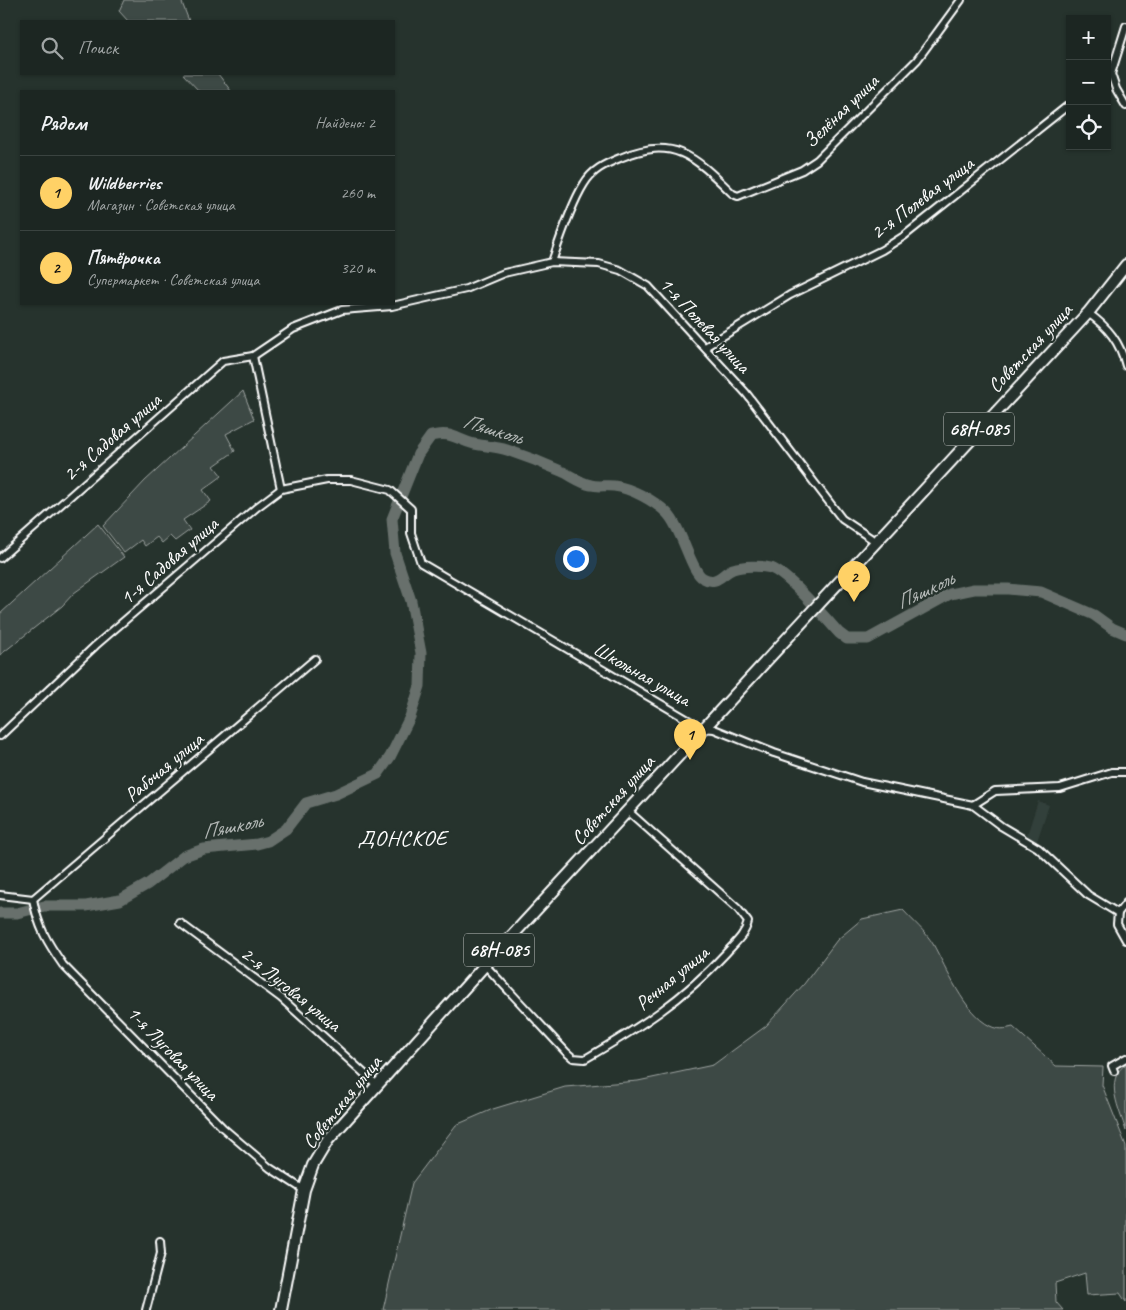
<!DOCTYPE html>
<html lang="ru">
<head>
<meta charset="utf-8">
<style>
  body { margin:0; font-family:Caveat,sans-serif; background:#252e2a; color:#f1f3f6 }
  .controls { position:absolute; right:15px; top:15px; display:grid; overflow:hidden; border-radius:0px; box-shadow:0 1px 4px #0004 }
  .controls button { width:45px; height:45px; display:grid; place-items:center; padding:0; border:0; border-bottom:1px solid #3a4340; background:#1c2622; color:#f1f3f6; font:25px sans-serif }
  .you { position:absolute; left:575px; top:558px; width:18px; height:18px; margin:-12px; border:4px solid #fff; border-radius:50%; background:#1a73e8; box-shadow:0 0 0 8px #1a73e833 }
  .badge { display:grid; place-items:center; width:32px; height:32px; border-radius:50%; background:#ffd166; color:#111; font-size:16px; font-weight:700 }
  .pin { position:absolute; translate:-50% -41px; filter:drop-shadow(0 1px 2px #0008) }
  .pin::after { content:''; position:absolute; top:26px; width:18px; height:15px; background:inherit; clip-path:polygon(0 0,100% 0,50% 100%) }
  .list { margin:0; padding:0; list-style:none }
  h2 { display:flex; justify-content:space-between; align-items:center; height:65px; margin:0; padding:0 20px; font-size:21px }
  h2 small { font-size:16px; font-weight:400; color:#a0a5a5 }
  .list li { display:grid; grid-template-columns:32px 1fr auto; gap:15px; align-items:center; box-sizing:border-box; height:75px; padding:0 20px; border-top:1px solid #3a4340 }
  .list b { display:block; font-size:19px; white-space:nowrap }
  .list p { margin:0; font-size:16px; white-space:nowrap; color:#a0a5a5 }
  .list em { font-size:16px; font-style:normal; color:#a0a5a5 }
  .icon { flex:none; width:28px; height:28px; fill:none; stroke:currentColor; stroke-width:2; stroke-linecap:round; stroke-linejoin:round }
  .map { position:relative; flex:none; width:1126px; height:1310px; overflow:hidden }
  .search { position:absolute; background:#1c2622; box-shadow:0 1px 4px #0004; left:20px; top:20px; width:375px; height:55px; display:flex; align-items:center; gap:12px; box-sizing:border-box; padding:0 18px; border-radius:0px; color:#a0a5a5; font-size:19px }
  .panel { position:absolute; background:#1c2622; box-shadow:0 1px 4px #0004; left:20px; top:90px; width:375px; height:215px; border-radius:0px }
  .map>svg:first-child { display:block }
</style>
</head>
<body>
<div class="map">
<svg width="1126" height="1310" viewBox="0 0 1126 1310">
  <rect width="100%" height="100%" fill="#26332d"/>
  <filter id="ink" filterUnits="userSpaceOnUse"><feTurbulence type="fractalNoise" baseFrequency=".02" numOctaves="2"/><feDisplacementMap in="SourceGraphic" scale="10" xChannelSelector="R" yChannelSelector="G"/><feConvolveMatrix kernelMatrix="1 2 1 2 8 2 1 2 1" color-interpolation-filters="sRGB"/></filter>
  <g filter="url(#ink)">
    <!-- built -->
    <polygon fill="#333f3a" points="1038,801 1049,805 1037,841 1026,838"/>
    <!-- green -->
    <g fill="#3e4944" stroke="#9ea4a2">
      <polygon points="124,0 181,0 189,21 128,21 119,11"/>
      <polygon points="183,74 218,74 231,91 199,91"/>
      <polygon points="243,391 254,419 226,434 235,451 214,466 222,476 203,490 211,501 183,520 190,530 175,541 170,536 162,543 157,537 145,546 141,540 124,553 103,526 145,481"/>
      <polygon points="98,524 124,557 74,593 62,606 0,655 0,614"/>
      <path d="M903 910C913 921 926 932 933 944 947 969 964 1013 990 1026 998 1030 1005 1029 1013 1027L1056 1066 1103 1067 1102 1085 1126 1146V1302L1120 1293 1087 1295 1085 1273 1055 1283 1056 1302 1063 1310H383L412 1183 456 1125 493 1109 565 1087 638 1081 713 1065 766 1026 804 984 837 940 862 919Z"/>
      <path d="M1126 1064V1131C1120 1110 1103 1080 1126 1064Z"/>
    </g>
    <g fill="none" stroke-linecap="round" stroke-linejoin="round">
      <!-- river -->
      <path stroke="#67706c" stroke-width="11" d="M0 913H17L44 906H86L120 900 148 884 184 856 204 849 257 844 268 841 286 829 306 803 336 794 378 774 390 757 410 717 420 686 421 653 411 601 395 553 392 519 418 454 431 436C452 431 455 439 474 444 485 446 497 447 507 450 525 456 543 463 561 471 571 475 580 483 591 485 598 487 606 485 614 486 631 488 655 501 667 513 682 528 691 572 703 578 717 586 722 573 733 569 743 566 760 565 771 568 789 575 825 617 839 633L847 639H868L950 594 974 589H1008L1041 592 1094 615 1112 628 1126 634"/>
      <!-- street casing -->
      <g stroke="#fff" stroke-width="10">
        <g id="street">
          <polyline points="1111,74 1116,89 1126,106"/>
          <polyline points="1107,77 1111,74 1126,26"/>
          <path d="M552 262C559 241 572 203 584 184 592 170 605 164 620 158 674 135 695 157 733 194L738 196 802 170 817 160 917 60 961 0"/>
          <path d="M1088 313C1108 327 1120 342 1126 366"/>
          <polyline points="705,347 790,295 882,250 904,236 1070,104"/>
          <polyline points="253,356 281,489"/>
          <polyline points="0,558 223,361 253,356 293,329 342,310 392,306 466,289 504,273 552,262 599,264 620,270 648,286 746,393 842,519 875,541"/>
          <polyline points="0,736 96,645 257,507 281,489 327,480 351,480 390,490 411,509 411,533 421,563 702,728 714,729 774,753 862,782 973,805 995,791 1060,788 1112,772 1126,772"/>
          <polyline points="973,805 1001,826 1038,848 1088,895 1118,913 1126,903"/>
          <polyline points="0,895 33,899"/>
          <path d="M33 899C38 927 47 942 63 965L223 1128 270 1168 304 1190"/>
          <polyline points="33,899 315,659"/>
          <polyline points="1118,913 1117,924 1126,940"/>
          <polyline points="180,923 281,998 377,1085"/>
          <path d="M485 965 566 1052 573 1058 585 1059C640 1027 682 1001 726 953 734 944 745 935 748 922L738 909 628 811"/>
          <polyline points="1114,1071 1112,1066 1126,1058"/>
          <polyline points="146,1310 161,1253 160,1241"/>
        </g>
      </g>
      <!-- primary casing -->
      <g stroke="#fff" stroke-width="14">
        <polyline id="primary" points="281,1310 304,1190 313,1165 328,1140 485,965 1088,313 1126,265"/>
      </g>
      <!-- street -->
      <use href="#street" stroke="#26332d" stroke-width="6"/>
      <!-- primary -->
      <use href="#primary" stroke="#26332d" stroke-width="10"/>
    </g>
  </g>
  <g text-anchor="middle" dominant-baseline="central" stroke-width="4.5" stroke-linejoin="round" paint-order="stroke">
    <!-- shield labels -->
    <g fill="#26332d" stroke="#bec2c0" stroke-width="1">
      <rect x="944" y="412.5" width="70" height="33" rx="4"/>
      <rect x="464" y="933.5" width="70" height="33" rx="4"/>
    </g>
    <g font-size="19" font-weight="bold" fill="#fff">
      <text x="979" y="429">68Н-085</text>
      <text x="499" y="950">68Н-085</text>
    </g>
    <!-- street labels -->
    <g font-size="20" fill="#fff" stroke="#26332d">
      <text transform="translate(841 111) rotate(-44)">Зелёная улица</text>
      <text transform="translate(922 198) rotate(-37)">2-я Полевая улица</text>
      <text transform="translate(705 325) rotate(47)">1-я Полевая улица</text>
      <text transform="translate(1030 348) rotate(-47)">Советская улица</text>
      <text transform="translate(112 437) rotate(-41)">2-я Садовая улица</text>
      <text transform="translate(169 561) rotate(-41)">1-я Садовая улица</text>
      <text transform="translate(642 674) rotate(30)">Школьная улица</text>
      <text transform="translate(164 767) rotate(-40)">Рабочая улица</text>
      <text transform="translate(613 800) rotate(-48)">Советская улица</text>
      <text transform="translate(672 978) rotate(-40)">Речная улица</text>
      <text transform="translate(291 989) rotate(39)">2-я Луговая улица</text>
      <text transform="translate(173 1053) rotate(46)">1-я Луговая улица</text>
      <text transform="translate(342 1102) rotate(-51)">Советская улица</text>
    </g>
    <!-- water labels -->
    <g font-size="21" font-style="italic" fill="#b3b8b6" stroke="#26332d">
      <text transform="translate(493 429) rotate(17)">Пяшколь</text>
      <text transform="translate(925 590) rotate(-25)">Пяшколь</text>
      <text transform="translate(232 826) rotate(-11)">Пяшколь</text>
    </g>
    <!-- quarter labels -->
    <g font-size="22" letter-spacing="1" fill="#fff" stroke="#26332d">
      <text x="403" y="838">ДОНСКОЕ</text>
    </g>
  </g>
</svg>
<div class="controls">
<button>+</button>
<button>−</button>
<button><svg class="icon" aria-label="locate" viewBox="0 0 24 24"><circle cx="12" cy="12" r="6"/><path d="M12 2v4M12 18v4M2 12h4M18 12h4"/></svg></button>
</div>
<div class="you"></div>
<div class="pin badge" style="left:690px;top:760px">1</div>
<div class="pin badge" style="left:854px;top:602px">2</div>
<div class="search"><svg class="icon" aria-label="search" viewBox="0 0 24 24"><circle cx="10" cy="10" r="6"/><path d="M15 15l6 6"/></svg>Поиск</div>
<section class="panel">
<h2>Рядом<small>Найдено: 2</small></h2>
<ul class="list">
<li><span class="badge">1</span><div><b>Wildberries</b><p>Магазин · Советская улица</p></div><em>260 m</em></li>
<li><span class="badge">2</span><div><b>Пятёрочка</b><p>Супермаркет · Советская улица</p></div><em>320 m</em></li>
</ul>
</section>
</div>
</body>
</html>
